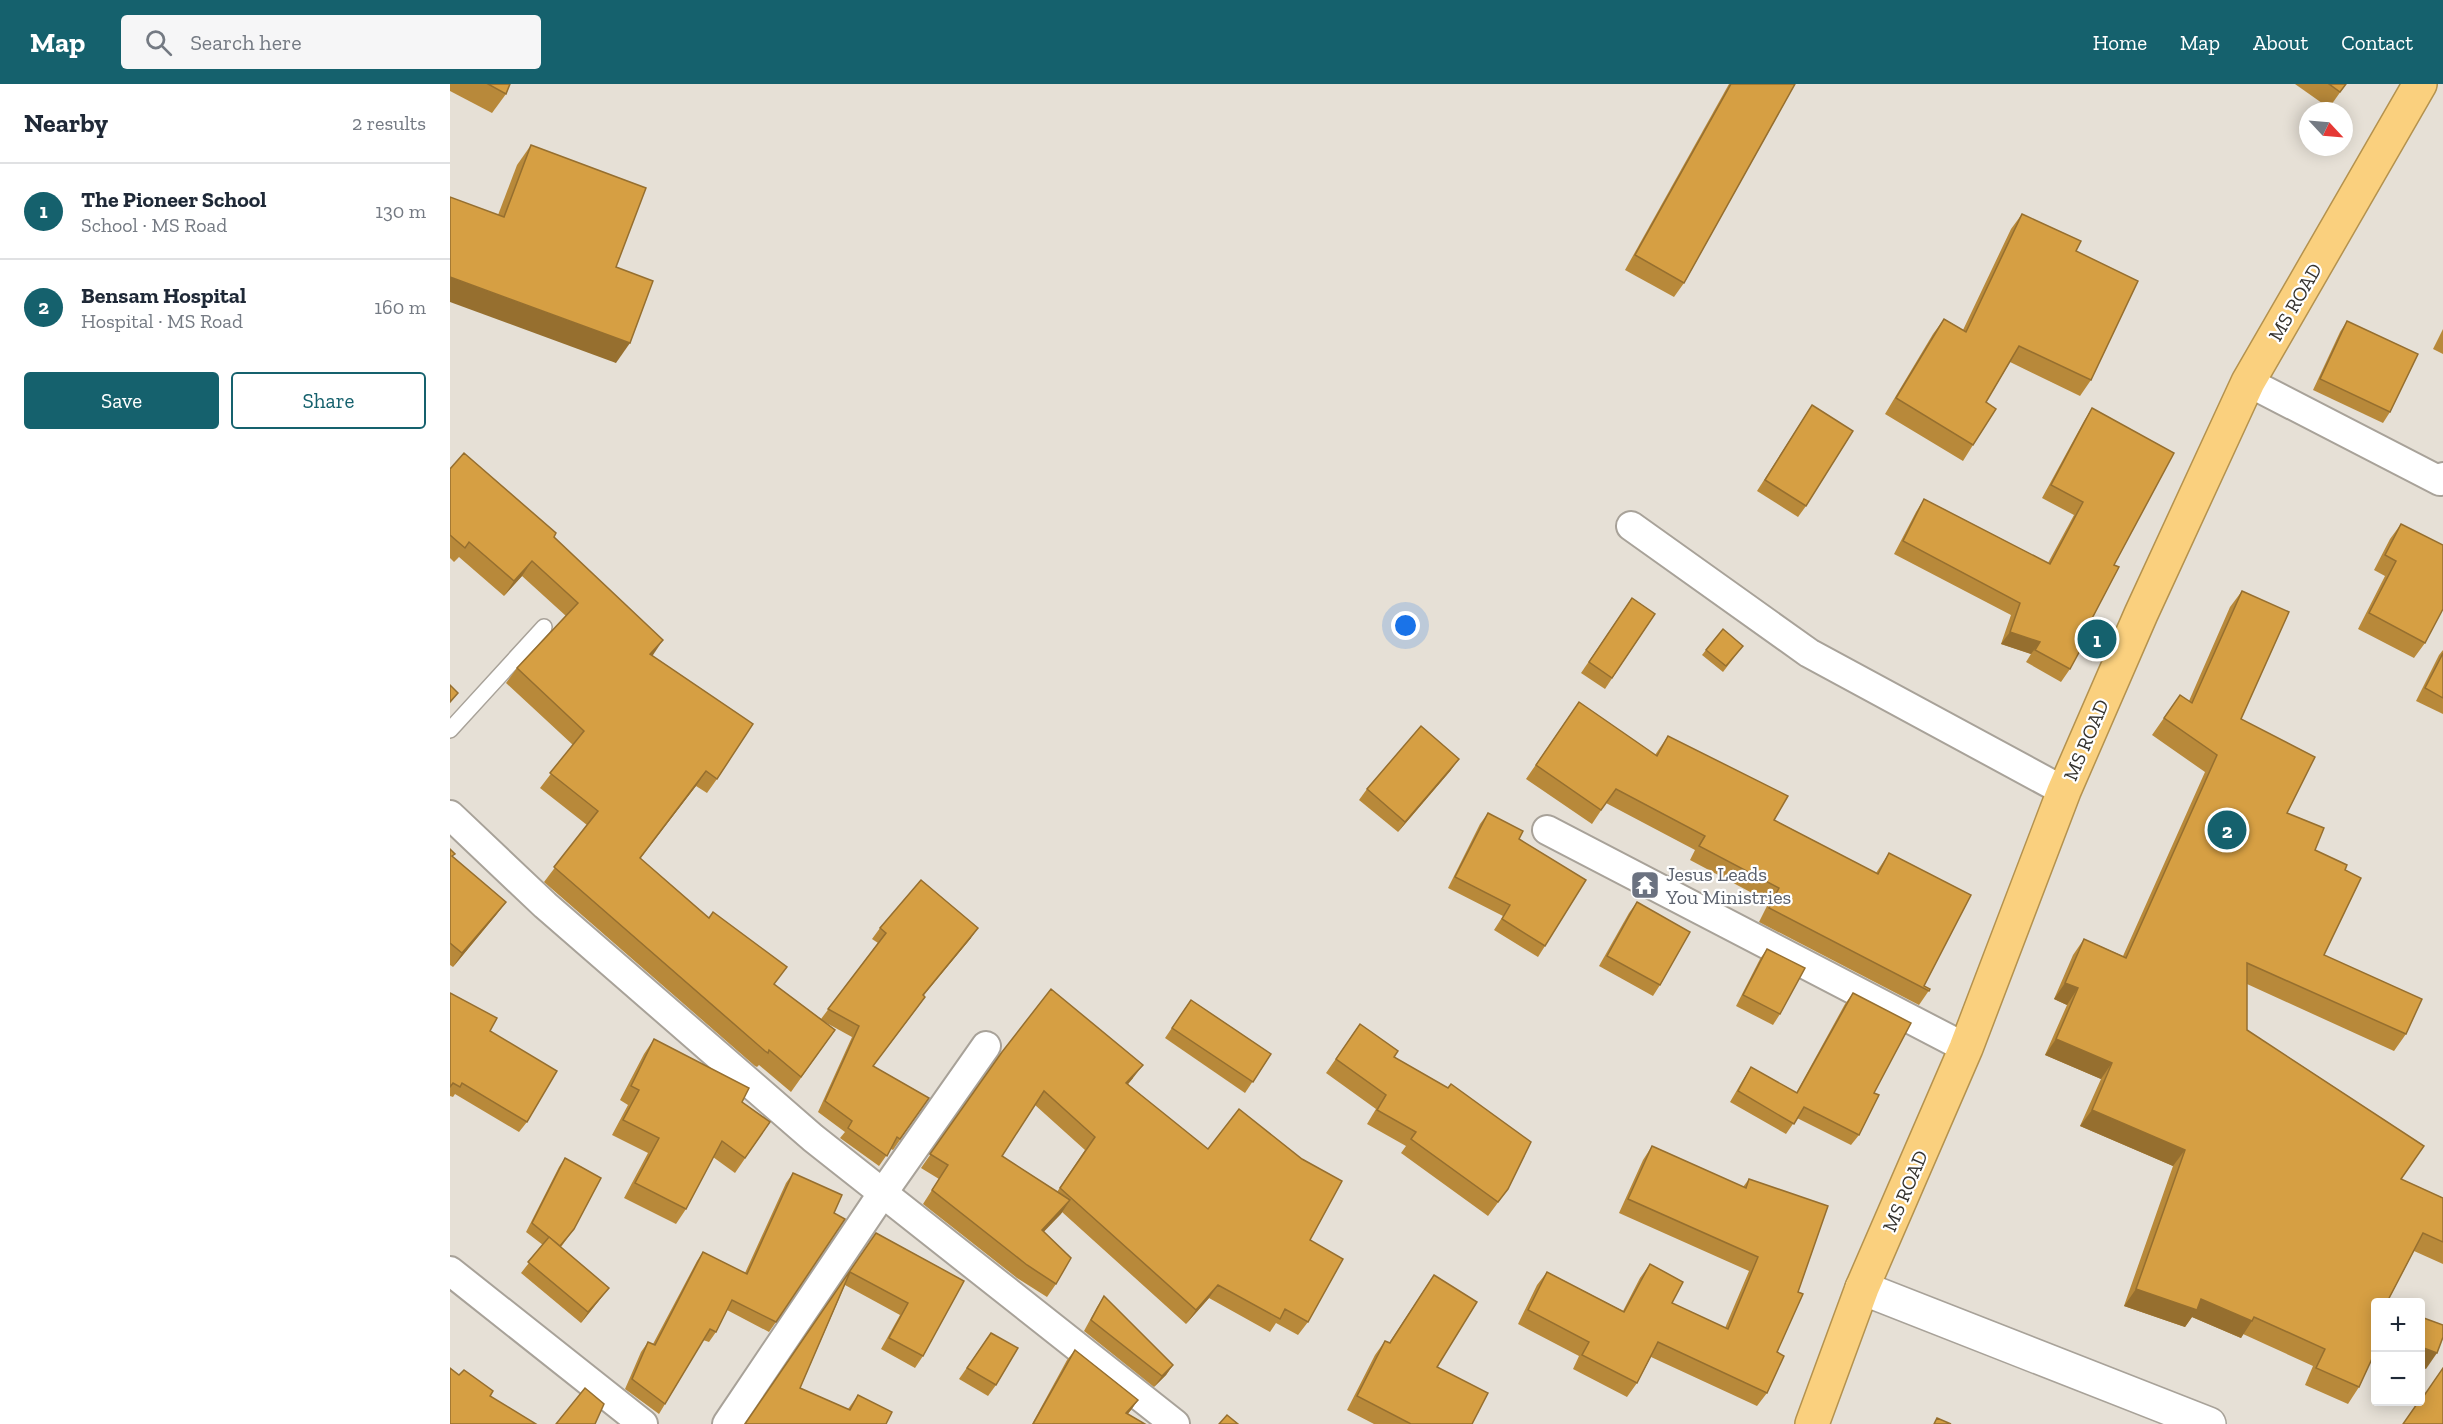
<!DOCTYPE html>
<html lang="en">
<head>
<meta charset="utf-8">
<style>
  body { margin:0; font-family:"Zilla Slab",serif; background:#f6f6f7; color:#1f2937 }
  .controls { position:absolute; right:18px; bottom:18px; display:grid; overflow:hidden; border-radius:6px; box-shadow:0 3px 15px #0003 }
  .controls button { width:54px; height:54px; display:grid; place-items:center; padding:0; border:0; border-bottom:2px solid #e0e1e3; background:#fff; color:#1f2937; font:30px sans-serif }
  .compass { position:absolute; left:1849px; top:18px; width:54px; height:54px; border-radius:50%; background:#fff; box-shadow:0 3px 15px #0003; rotate:116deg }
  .you { position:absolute; left:956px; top:542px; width:21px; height:21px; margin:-15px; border:4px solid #fff; border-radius:50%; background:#1a73e8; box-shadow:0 0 0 9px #1a73e833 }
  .badge { display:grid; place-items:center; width:39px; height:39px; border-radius:50%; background:#15616d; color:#fff; font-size:20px; font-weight:700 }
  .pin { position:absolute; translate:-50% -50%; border:3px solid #fff; box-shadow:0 2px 6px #0006 }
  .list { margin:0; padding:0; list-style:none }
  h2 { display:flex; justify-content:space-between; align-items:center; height:78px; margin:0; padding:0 24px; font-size:26px }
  h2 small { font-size:20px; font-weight:400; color:#747a83 }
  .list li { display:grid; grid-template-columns:39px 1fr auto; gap:18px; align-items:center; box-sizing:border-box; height:96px; padding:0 24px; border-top:2px solid #e0e1e3 }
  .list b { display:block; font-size:22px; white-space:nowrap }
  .list p { margin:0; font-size:20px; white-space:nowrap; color:#747a83 }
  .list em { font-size:20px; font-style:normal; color:#747a83 }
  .actions { display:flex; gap:12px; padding:18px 24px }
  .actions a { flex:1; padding:14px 0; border:2px solid #15616d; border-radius:6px; text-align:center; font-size:21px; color:#15616d }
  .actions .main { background:#15616d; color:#fff }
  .icon { flex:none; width:33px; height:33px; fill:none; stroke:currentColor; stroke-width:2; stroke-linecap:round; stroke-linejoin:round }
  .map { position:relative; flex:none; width:1993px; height:1340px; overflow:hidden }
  header { display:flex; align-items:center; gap:36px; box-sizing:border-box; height:84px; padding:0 30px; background:#15616d; color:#fff }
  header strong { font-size:28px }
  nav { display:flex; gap:33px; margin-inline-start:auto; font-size:21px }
  .search { width:420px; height:54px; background:#f6f6f7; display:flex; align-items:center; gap:15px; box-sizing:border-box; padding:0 21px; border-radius:6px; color:#747a83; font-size:22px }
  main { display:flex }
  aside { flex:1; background:#fff }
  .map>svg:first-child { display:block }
</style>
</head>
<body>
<header>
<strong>Map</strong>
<div class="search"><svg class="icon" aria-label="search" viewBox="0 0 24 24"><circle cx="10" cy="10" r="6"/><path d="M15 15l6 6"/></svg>Search here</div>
<nav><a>Home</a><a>Map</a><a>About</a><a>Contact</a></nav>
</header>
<main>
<aside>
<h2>Nearby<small>2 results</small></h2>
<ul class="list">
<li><span class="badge">1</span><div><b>The Pioneer School</b><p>School · MS Road</p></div><em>130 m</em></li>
<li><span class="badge">2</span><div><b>Bensam Hospital</b><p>Hospital · MS Road</p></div><em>160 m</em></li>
</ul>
<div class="actions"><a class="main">Save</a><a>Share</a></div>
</aside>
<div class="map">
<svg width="1993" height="1340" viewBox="0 0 1993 1340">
  <rect width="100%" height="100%" fill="#e6e0d6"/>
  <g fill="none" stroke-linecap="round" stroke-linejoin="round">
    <!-- service casing -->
    <g stroke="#a8a299" stroke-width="18">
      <polyline id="service" points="0,646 94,543"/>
    </g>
    <!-- minor casing -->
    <g stroke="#a8a299" stroke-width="32">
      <g id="minor">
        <polyline points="1798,298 1990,397 1993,393"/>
        <polyline points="1181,442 1359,569 1614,707"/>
        <polyline points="0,731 95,821 363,1054 725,1340"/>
        <polyline points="1097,746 1516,964"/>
        <polyline points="0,1187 193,1340"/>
        <polyline points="277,1340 432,1110 536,962"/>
      </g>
    </g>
    <!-- tertiary casing -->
    <g stroke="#a8a299" stroke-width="36">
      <polyline id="tertiary" points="1412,1204 1759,1340"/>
    </g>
    <!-- trunk casing -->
    <g stroke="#b4924e" stroke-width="36">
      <polyline id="trunk" points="1362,1340 1412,1204 1516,964 1614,707 1691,530 1798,298 1970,0"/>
    </g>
    <!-- service -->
    <use href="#service" stroke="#fff" stroke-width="15"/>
    <!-- minor -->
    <use href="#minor" stroke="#fff" stroke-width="28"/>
    <!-- tertiary -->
    <use href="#tertiary" stroke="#fff" stroke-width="33"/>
    <!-- trunk -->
    <use href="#trunk" stroke="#fad07e" stroke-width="33"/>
  </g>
  <!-- wall -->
  <g fill="#b8893a" fill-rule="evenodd">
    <polygon points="0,0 60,0 56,10 42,29 0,7"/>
    <polygon points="1279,0 1345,0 1234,199 1224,213 1175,186"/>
    <polygon points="1845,0 1896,0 1879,24"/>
    <polygon points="81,61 166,183 166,279 48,131 67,81"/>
    <polygon points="1572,130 1626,167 1641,296 1630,312 1560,278 1536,318 1523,361 1513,377 1435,330 1483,250 1494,235 1513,246 1561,145"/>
    <polygon points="1897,237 1940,328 1933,339 1863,306 1890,248"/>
    <polygon points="1993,245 1993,270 1983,265"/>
    <polygon points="1362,321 1356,422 1348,433 1307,407"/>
    <polygon points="1642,324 1664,481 1620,585 1611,598 1576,578 1581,570 1551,560 1561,531 1444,470 1466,428 1474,415 1598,479 1624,431 1592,414 1634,337"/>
    <polygon points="0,385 104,453 202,572 267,695 257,709 246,702 190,774 325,901 371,935 428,859 422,855 430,844 521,854 474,911 475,913 468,923 423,982 479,1014 443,1066 441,1065 429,1082 390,1054 395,1048 368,1028 402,953 371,936 385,946 341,1008 309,981 307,983 305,982 94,798 137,741 90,704 123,661 56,599 67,584 116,532 72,492 54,512 9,473 4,478 0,474"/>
    <polygon points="1951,440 1975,559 1964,574 1908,545 1935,492 1924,486 1940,455"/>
    <polygon points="1792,507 1791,635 1837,729 1865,766 1895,786 1874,871 1956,950 1944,967 1797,900 1797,946 1951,1095 1993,1114 1993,1180 1964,1167 1937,1218 1909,1303 1898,1320 1855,1301 1863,1282 1793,1250 1791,1254 1742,1233 1735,1243 1674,1222 1723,1082 1630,1042 1651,995 1595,971 1617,921 1604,915 1623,871 1634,855 1673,872 1755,688 1702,651 1730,611 1739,617 1780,523"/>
    <polygon points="1182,514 1205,530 1155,605 1131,589"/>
    <polygon points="1256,566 1289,567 1273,588 1252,571"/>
    <polygon points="1993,566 1993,630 1966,617 1989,571"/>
    <polygon points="1129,618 1205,671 1218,652 1324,736 1426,789 1439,769 1474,902 1480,905 1469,921 1309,838 1319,818 1240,776 1245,766 1156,719 1142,740 1076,695"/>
    <polygon points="1001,686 948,748 909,716 917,705"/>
    <polygon points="1038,729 1069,755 1095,862 1088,873 1044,846 1053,832 998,804 1030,740"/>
    <polygon points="0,765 3,773 56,818 46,831 3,883 0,881"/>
    <polygon points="1187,818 1210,901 1203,912 1149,882 1179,829"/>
    <polygon points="1317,865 1330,930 1323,941 1286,922 1310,875"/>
    <polygon points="0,909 40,947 77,1038 69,1048 5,1010 3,1013 0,1012"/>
    <polygon points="1403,909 1424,1009 1409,1051 1401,1061 1347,1034 1336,1050 1280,1018 1294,994 1301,983 1346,1009 1395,920"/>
    <polygon points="741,916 821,970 795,1009 715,954"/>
    <polygon points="910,940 944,973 1058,1105 1038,1132 951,1069 956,1062 917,1040 926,1025 876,989"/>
    <polygon points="204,955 320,1038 285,1089 263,1073 236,1125 226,1140 174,1114 198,1069 162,1051 178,1021 170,1016 194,970"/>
    <path d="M552 968 683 994 678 1000 860 1156 858 1238 848 1251 826 1239 820 1248 759 1214 736 1240 612 1128 594 1147 606 1200 597 1213 567 1194 473 1120 489 1095 471 1084ZM585 1021 635 1066 607 1108 552 1072Z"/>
    <polygon points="1202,1062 1293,1103 1299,1095 1327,1268 1317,1309 1307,1322 1201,1273 1187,1299 1177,1313 1123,1285 1129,1272 1068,1240 1087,1201 1097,1188 1173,1227 1190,1194 1200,1180 1222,1219 1275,1244 1299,1187 1169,1129 1193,1076"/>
    <polygon points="115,1074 124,1145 111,1163 151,1214 131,1239 71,1189 93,1161 76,1148 109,1083"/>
    <polygon points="343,1089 326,1238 319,1248 277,1226 266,1248 259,1258 253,1256 215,1320 209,1330 175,1305 191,1268 198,1258 203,1260 247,1177 253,1168 295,1189 336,1099"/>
    <polygon points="426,1149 514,1197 473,1272 465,1284 431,1265 450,1231 395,1201 350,1304 398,1325 408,1311 436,1340 295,1340"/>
    <polygon points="984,1191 987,1283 1022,1340 924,1340 897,1326 925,1271 935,1257 939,1259"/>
    <polygon points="654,1212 723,1281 716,1291 704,1303 634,1247 647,1223"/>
    <polygon points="541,1249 546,1301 538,1312 509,1295"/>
    <polygon points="625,1266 688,1316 678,1330 695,1340 582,1340 617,1276"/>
  </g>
  <!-- shaded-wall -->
  <g fill="#966f2f">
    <polygon points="0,193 180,259 166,279 0,218"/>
    <polygon points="82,477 72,492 54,512 64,497"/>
    <polygon points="1560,548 1590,558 1581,570 1551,560"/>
    <polygon points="213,556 203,571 189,585 200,570"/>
    <polygon points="1009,675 1001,686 948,748 955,738"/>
    <polygon points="256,687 246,702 179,789 190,774"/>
    <polygon points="56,818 46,831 3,883 12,869"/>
    <polygon points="528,844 521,854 465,921 473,911"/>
    <polygon points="1615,899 1628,904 1617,921 1604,915"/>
    <polygon points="1606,955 1662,979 1651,995 1595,971"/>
    <polygon points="693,981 683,994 667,1013 676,999"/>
    <polygon points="1642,1026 1735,1066 1723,1082 1630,1042"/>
    <polygon points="620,1116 611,1130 583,1159 592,1146"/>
    <polygon points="768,1201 759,1214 736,1240 746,1226"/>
    <polygon points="159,1204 131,1239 138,1228"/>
    <polygon points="1686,1205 1751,1215 1802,1237 1791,1254 1742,1233 1735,1243 1674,1222"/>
    <polygon points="1971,1263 1987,1269 1976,1285 1971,1283"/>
    <polygon points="723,1281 716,1291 704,1303 712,1292"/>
    <polygon points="688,1316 681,1326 669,1339 676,1329"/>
  </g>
  <!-- building -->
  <g fill="#d69f43" stroke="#966f2f" stroke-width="1.5">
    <polygon points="38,0 60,0 56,10"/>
    <polygon points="1281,0 1345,0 1234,199 1185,171"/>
    <polygon points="1879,0 1896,0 1890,8"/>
    <polygon points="81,61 196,104 166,183 203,197 180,259 0,193 0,113 54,133"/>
    <polygon points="1572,130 1631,157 1626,167 1688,197 1641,296 1569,262 1536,318 1546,325 1523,361 1446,314 1494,235 1516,248"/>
    <polygon points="1897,237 1968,270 1940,328 1870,295"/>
    <polygon points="1362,321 1403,347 1356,422 1315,396"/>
    <polygon points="1642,324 1724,369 1664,481 1669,483 1636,546 1640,548 1620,585 1585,566 1590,558 1560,548 1570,519 1453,457 1474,415 1600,480 1633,418 1601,401"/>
    <polygon points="14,369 106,449 104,453 213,556 200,570 303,640 267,695 256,687 190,774 259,834 263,828 337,883 324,900 385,946 351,993 319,966 318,969 315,967 104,783 148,727 100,689 134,647 67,584 128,519 82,477 64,497 19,458 15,464 0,451 0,385"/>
    <polygon points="1951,440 1993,461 1993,525 1975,559 1919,529 1946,477 1935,471"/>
    <polygon points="1792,507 1839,528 1791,635 1865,673 1837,729 1874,744 1865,766 1897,781 1895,786 1911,794 1874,871 1972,915 1956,950 1797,879 1797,946 1974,1062 1951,1095 1993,1114 1993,1158 1973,1149 1937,1218 1926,1218 1926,1266 1909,1303 1866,1284 1875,1265 1804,1233 1802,1237 1751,1215 1747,1226 1686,1205 1735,1066 1642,1026 1662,979 1606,955 1628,904 1615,899 1634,855 1676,874 1767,671 1714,634 1730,611 1742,619"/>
    <polygon points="1182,514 1205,530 1162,594 1139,578"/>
    <polygon points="1273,545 1293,562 1276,582 1256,566"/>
    <polygon points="1993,569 1993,614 1975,604"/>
    <polygon points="0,601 8,609 0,618"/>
    <polygon points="1129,618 1207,672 1218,652 1338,712 1324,736 1428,790 1439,769 1521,811 1474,902 1480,905 1479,907 1319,824 1329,804 1249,762 1255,752 1166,705 1151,726 1086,681"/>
    <polygon points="971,642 1009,675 955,738 917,705"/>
    <polygon points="1038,729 1073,747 1069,755 1136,796 1095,862 1052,835 1060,821 1005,793"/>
    <polygon points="0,765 5,770 2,772 56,818 12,869 0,859"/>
    <polygon points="471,796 528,844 473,911 475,913 423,982 479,1014 450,1055 447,1053 437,1072 398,1044 402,1037 375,1017 409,942 378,925 436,849 430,844"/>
    <polygon points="1187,818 1240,848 1210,901 1157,872"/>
    <polygon points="1317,865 1355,884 1330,930 1293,911"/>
    <polygon points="601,905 693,981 676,999 758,1065 789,1025 852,1075 892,1097 860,1156 893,1175 858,1238 835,1225 830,1235 768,1201 746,1226 610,1104 645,1053 594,1007 552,1072 620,1116 592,1146 621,1174 606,1200 577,1181 482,1106 498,1081 480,1070 552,968"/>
    <polygon points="0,909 47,934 40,947 107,987 77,1038 12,999 10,1003 3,999 0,1003"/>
    <polygon points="1403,909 1461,939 1424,1009 1429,1011 1409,1051 1354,1023 1344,1040 1288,1007 1301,983 1347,1009"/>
    <polygon points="741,916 821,970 803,998 722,944"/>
    <polygon points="910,940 948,967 944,973 998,1004 1001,1000 1081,1058 1058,1105 1048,1118 961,1055 966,1048 927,1026 936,1011 886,975"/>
    <polygon points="204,955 299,1004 292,1018 320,1038 295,1074 272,1057 236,1125 185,1099 209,1054 173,1036 189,1006 181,1002"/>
    <polygon points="1202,1062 1296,1104 1299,1095 1378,1122 1348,1208 1353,1210 1327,1268 1334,1272 1317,1309 1208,1258 1187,1299 1132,1271 1139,1258 1078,1226 1097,1188 1174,1228 1200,1180 1233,1198 1222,1219 1278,1245 1308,1173 1178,1115"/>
    <polygon points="115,1074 151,1094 124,1145 110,1162 82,1139"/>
    <polygon points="343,1089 392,1111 384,1129 395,1135 326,1238 282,1216 266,1248 260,1245 215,1320 182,1295 198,1258 205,1261 253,1168 297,1190"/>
    <polygon points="426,1149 514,1197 473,1272 439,1254 458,1219 400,1188 350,1304 400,1326 408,1311 442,1328 436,1340 295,1340"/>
    <polygon points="99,1153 159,1204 138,1228 78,1178"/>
    <polygon points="984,1191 1027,1218 987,1283 1038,1309 1022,1340 961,1340 907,1312 935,1257 940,1259"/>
    <polygon points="654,1212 723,1281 712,1292 641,1236"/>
    <polygon points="1971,1233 1993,1241 1993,1253 1987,1269 1971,1263"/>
    <polygon points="541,1249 568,1264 546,1301 517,1284"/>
    <polygon points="625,1266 688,1316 676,1329 695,1340 583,1340"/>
    <polygon points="0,1284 9,1291 14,1286 43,1307 40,1312 86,1340 0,1340"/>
    <polygon points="1993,1284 1993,1340 1953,1340 1969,1317 1971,1317 1971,1316"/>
    <polygon points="135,1304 154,1320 145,1340 106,1340"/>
    <polygon points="777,1331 788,1340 769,1340"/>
    <polygon points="1487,1334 1501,1340 1484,1340"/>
  </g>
  <!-- icons -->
  <defs>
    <g id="temple-square" transform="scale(1.5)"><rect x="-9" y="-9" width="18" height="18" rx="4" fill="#6b7280" stroke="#fff"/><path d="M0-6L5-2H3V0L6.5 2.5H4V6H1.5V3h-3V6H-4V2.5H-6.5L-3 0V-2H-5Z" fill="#fff"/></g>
  </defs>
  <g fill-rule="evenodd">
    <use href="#temple-square" x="1195" y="801"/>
  </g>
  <g text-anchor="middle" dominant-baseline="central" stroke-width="4.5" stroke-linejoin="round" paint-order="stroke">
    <!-- street labels -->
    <g font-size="20" fill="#35332f" stroke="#fff">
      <text transform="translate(1845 218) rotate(-60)">MS ROAD</text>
      <text transform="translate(1636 656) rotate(-67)">MS ROAD</text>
      <text transform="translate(1455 1107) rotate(-67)">MS ROAD</text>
    </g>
    <!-- worship labels -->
    <g font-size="20" fill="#5b616d" stroke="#fff" text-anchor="start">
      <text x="1216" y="790">Jesus Leads<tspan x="1216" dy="23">You Ministries</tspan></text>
    </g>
  </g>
</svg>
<div class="controls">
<button>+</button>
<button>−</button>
</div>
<svg class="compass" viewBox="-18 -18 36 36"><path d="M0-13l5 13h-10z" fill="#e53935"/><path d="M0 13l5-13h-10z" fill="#747a83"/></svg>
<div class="you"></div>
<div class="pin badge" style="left:1647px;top:555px">1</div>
<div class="pin badge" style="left:1777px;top:746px">2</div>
</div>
</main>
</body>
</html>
